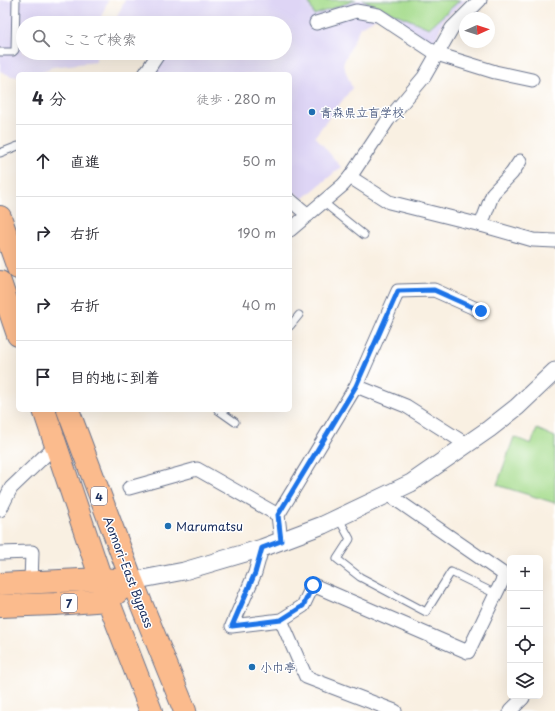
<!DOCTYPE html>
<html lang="ja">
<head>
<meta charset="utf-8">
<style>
  body { margin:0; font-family:"Playpen Sans","Klee One",sans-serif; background:#f7f7f7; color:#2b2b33 }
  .controls { position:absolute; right:12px; bottom:12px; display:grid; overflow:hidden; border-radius:6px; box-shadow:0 4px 16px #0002 }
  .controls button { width:36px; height:36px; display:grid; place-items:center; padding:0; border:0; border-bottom:1px solid #e1e1e2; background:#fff; color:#2b2b33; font:20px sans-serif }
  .compass { position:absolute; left:459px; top:12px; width:36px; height:36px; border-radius:50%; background:#fff; box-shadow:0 4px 16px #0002; rotate:87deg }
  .stop { position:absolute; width:12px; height:12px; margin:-9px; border:3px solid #1a73e8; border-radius:50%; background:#fff }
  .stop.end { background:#1a73e8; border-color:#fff; box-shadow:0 1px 4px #0008 }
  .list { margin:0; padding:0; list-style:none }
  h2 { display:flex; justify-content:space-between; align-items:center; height:52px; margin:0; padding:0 16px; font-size:17px }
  h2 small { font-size:13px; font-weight:400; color:#7c7c81 }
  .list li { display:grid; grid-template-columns:26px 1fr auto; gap:12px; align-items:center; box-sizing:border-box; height:72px; padding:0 16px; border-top:1px solid #e1e1e2 }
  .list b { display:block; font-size:15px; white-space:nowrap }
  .list em { font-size:13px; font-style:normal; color:#7c7c81 }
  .icon { flex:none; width:22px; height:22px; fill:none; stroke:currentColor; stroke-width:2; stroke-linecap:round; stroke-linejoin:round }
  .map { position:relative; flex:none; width:555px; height:711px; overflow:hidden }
  .search { position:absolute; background:#fff; box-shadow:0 4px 16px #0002; left:16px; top:16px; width:276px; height:44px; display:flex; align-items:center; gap:10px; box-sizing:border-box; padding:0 14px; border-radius:22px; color:#7c7c81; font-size:15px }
  .panel { position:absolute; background:#fff; box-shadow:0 4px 16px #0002; left:16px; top:72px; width:276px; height:340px; border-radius:6px }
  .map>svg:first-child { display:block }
</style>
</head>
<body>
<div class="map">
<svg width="555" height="711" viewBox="0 0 555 711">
  <rect width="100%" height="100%" fill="#fff"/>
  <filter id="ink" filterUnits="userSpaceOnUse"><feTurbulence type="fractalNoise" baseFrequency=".025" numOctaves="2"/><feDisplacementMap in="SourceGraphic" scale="8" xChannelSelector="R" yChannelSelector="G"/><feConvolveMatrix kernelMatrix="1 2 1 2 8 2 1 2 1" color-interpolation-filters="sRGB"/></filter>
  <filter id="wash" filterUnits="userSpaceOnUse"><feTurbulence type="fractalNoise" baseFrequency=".012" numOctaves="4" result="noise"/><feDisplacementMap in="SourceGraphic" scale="16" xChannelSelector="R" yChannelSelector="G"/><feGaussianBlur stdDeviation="0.9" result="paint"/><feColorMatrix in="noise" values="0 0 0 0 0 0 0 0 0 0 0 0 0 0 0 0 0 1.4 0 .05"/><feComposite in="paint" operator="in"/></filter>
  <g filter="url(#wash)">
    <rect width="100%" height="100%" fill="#f9f0e2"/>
    <!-- built -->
    <g fill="#ded5f5">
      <polygon points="0,0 108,0 99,23 23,23 23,53 96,53 96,62 52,67 39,74 18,74 18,77 11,76 0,71"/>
      <polygon points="125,0 466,0 444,19 434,44 385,13 360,27 343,64 352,88 315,136 341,167 303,199 290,189 290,74 153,74 164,54 164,53 285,53 285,23 114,23"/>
    </g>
    <!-- green -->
    <g fill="#a6dc8d" stroke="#608676">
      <polygon points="308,0 356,0 314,15"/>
      <polygon points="363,0 460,0 429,28"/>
      <polygon points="537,429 555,437 555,503 497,485 514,437 531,444"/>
    </g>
  </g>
  <g filter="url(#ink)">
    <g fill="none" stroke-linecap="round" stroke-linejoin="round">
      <!-- service casing -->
      <g stroke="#69738c" stroke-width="9">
        <g id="service">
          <polyline points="0,52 13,52 15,50 16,0"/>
          <polyline points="0,153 18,146"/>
          <polyline points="323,202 364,235"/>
          <polyline points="290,326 299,315"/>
          <polyline points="218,410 235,422"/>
          <polyline points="339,519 350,539 337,559 360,577 426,612 451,572 496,594"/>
        </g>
      </g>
      <!-- minor casing -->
      <g stroke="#69738c" stroke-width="15">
        <g id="minor">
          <polyline points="316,23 356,11 378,15 437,54 495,72 532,80"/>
          <polyline points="145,74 157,56"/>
          <polyline points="350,177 389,202 481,225 533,240 555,241"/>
          <polyline points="290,200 308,215"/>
          <polyline points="481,225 493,193 512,173 520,161"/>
          <polyline points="290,230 343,185 350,177 388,120 424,77 452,28 480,0"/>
          <polyline points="356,386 406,406 466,444"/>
          <polyline points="129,488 197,469 278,515"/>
          <polyline points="0,510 11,488 56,445"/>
          <polyline points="281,541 278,515 356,386 398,291 434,290 481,311"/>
          <polyline points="262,548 255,573 232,626 281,620 303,606 313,585 468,652 505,575 388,494"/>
          <polyline points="0,553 32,552 31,582"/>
          <polyline points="281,620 306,677 395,711"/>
          <polyline points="510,711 523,698"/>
        </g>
      </g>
      <!-- tertiary casing -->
      <g stroke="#69738c" stroke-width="19">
        <polyline id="tertiary" points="132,581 184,571 262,548 323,525 384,496 411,483 489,429 517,407 555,371"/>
      </g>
      <!-- trunk casing -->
      <g stroke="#69738c" stroke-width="24">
        <g id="trunk">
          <polyline points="0,217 18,268"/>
          <polyline points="0,282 18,335"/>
          <polyline points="44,410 108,600 151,711"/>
          <polyline points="68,410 132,581 185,711"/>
          <polyline points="0,584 101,579 115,580"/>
          <polyline points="0,606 55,604 108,600 120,590"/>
        </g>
      </g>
      <!-- service -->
      <use href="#service" stroke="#fff" stroke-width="7"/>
      <!-- minor -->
      <use href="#minor" stroke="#fff" stroke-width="13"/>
      <!-- tertiary -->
      <use href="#tertiary" stroke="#fff" stroke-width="17"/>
      <!-- trunk -->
      <use href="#trunk" stroke="#fbbb8d" stroke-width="22"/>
    </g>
  </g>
  <g fill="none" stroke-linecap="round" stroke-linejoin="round" filter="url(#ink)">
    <!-- route -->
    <polyline stroke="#1a73e8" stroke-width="5" points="313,585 303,606 281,620 232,626 255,573 262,548 281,541 278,515 356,386 398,291 434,290 481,311"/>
  </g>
  <!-- markers -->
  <g fill="#1f6fb2" stroke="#fff" stroke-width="1.5">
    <circle cx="312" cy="112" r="4"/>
    <circle cx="168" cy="526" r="4"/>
    <circle cx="252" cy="667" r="4"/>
  </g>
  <g text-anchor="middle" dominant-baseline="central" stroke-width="3" stroke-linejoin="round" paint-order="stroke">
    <!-- shield labels -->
    <g fill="#fff" stroke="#5f6d8e" stroke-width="1">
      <rect x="91" y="487" width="16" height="18" rx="3"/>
      <rect x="61" y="594" width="16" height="18" rx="3"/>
    </g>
    <g font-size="11" font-weight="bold" fill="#1b2f5e">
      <text x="99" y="496">4</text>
      <text x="69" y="603">7</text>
    </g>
    <!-- poi labels -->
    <g font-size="12" fill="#1b2f5e" stroke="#fff" text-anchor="start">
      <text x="320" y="112">青森県立盲学校</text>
      <text x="176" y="526">Marumatsu</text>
      <text x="260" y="667">小巾亭</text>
    </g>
    <!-- street labels -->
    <g font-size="12" fill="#1b2f5e" stroke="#fff">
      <text transform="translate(129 572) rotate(69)">Aomori-East Bypass</text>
    </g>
  </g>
</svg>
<div class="controls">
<button>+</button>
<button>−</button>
<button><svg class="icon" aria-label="locate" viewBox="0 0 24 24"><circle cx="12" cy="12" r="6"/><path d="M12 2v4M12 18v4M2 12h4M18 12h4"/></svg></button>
<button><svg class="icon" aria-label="layers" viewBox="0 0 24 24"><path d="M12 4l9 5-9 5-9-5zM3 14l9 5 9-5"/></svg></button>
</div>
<svg class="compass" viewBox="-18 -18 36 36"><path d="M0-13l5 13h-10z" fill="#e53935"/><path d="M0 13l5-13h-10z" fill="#7c7c81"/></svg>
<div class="stop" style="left:313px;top:585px"></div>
<div class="stop end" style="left:481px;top:311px"></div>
<div class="search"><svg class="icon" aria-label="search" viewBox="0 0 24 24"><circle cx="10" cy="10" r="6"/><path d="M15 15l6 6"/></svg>ここで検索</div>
<section class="panel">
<h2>4 分<small>徒歩 · 280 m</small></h2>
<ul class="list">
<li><svg class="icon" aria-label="ahead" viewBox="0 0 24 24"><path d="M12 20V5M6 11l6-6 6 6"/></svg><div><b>直進</b></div><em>50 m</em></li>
<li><svg class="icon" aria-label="right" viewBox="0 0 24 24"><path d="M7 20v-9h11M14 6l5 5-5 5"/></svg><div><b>右折</b></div><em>190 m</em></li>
<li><svg class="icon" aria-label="right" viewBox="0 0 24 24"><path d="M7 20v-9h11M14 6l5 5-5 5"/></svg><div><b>右折</b></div><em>40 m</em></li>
<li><svg class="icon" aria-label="arrive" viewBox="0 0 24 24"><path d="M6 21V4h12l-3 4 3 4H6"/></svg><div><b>目的地に到着</b></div></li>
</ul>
</section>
</div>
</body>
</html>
